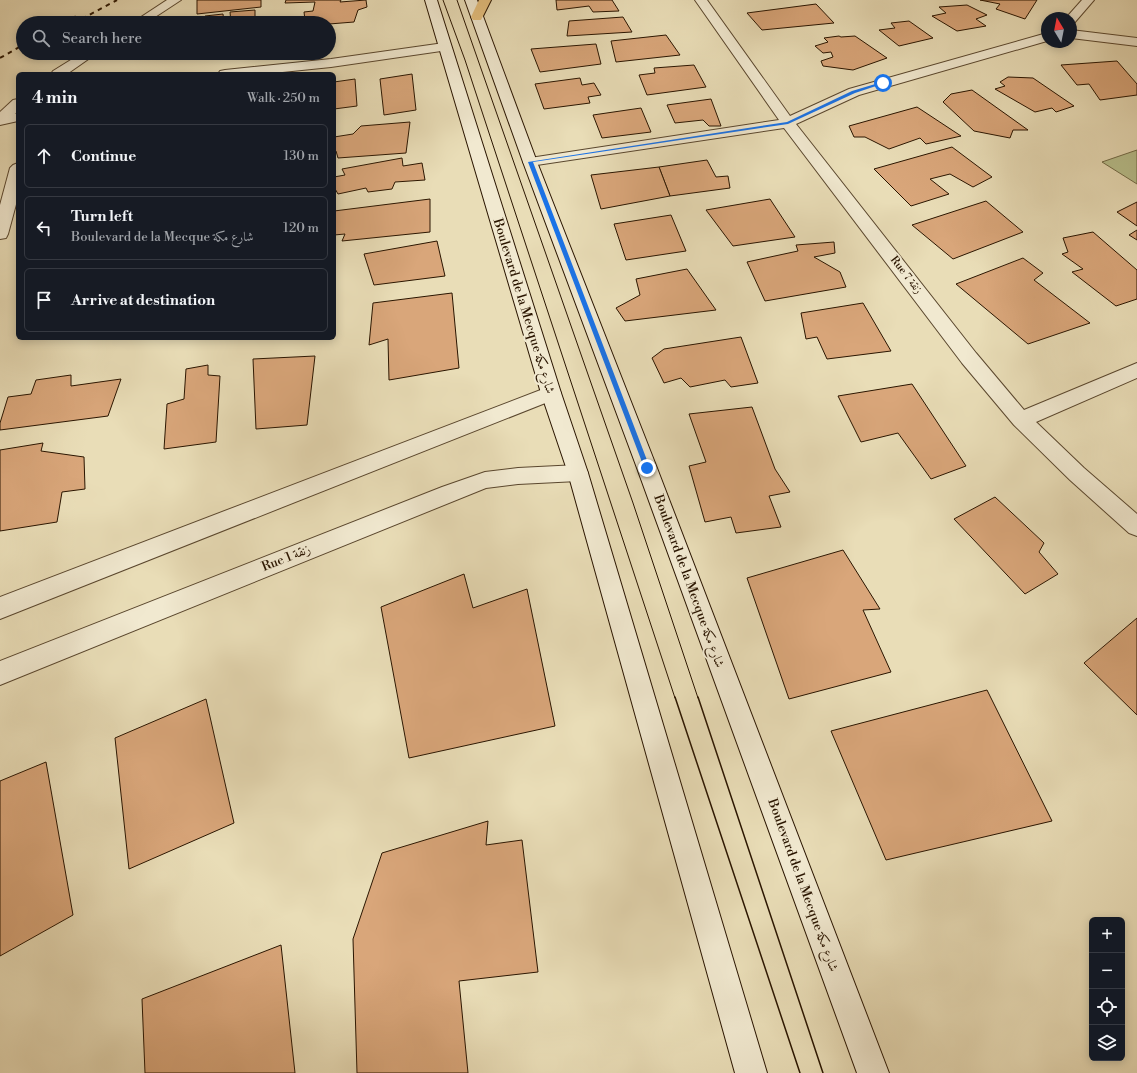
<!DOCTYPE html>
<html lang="en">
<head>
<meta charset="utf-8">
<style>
  body { margin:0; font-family:"Libre Bodoni",Amiri,serif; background:#20242c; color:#f1f3f6 }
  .controls { position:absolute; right:12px; bottom:12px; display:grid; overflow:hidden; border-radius:6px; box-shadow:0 2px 10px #0003 }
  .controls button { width:36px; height:36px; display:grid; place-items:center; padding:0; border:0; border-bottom:1px solid #363941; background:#171b24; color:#f1f3f6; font:20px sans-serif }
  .compass { position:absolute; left:1041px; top:12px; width:36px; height:36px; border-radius:50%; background:#171b24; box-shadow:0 2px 10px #0003; rotate:350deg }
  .stop { position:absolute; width:12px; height:12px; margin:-9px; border:3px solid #1a73e8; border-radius:50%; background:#fff }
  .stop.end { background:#1a73e8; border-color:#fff; box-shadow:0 1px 4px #0008 }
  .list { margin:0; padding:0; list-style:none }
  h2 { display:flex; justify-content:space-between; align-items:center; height:52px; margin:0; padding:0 16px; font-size:17px }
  h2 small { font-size:13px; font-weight:400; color:#9ea1a6 }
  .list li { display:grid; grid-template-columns:26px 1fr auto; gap:12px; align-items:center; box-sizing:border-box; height:64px; margin:0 8px 8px; padding:0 8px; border:1px solid #363941; border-radius:6px }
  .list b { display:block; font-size:15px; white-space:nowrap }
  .list p { margin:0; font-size:13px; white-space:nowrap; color:#9ea1a6 }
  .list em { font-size:13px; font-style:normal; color:#9ea1a6 }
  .icon { flex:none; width:22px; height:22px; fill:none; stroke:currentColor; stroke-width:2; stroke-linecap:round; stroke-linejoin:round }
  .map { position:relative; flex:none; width:1137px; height:1073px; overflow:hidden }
  .search { position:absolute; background:#171b24; box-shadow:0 2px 10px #0003; left:16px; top:16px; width:320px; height:44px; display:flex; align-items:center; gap:10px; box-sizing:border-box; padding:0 14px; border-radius:22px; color:#9ea1a6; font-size:15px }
  .panel { position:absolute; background:#171b24; box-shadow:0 2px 10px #0003; left:16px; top:72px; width:320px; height:268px; border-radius:6px }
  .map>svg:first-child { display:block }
</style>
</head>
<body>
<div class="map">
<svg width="1137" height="1073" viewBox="0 0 1137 1073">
  <rect width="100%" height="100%" fill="#e9ddb7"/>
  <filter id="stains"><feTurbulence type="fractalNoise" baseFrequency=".005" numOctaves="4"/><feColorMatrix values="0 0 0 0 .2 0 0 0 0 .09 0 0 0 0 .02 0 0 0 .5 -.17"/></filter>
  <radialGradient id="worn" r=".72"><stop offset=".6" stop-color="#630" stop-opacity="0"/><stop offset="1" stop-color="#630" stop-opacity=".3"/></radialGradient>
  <!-- green -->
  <polygon fill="#b8c08d" stroke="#716a46" points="1137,150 1137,184 1102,162"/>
  <!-- building -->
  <g fill="#d9a67a" stroke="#2a1500">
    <polygon points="197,0 261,0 261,7 197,14"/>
    <polygon points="286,0 341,0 340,2 366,0 367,7 358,10 354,22 329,24 309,23 305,20 304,12 313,11 315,2 285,3"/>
    <polygon points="556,0 612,0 619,11 593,12 589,6 557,10"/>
    <polygon points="980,0 1037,0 1025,19 996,9 1000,4"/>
    <polygon points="816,4 834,23 762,30 747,13"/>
    <polygon points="967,5 987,15 976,19 986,26 957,31 932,16 946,13 939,7"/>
    <polygon points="255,10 255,23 231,23 230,12"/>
    <polygon points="223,14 224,23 203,23 205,16"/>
    <polygon points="623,17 632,32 567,36 569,21"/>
    <polygon points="909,21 933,38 899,46 879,30 895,28 891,23"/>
    <polygon points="666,35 680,55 616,62 611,41"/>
    <polygon points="839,36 841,37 855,36 887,58 853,70 823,66 821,61 833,57 831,52 823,53 815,46 828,42 824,38"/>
    <polygon points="596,44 601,64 540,72 531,49"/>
    <polygon points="1117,61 1137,84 1137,95 1100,100 1089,84 1077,85 1061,65"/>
    <polygon points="694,65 706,87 647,95 639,75 655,73 654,68"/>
    <polygon points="412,74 416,110 384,115 380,79"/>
    <polygon points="1008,77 1033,78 1074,106 1056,112 1052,108 1035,112 995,89 1005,86 1000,82"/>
    <polygon points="580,78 582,85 594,83 601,95 588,97 590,103 544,109 535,84"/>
    <polygon points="355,79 357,106 334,109 334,82"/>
    <polygon points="972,90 1028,130 1013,130 1010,138 974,131 943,102 951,94"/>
    <polygon points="711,99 721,126 709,126 703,120 675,123 667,105"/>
    <polygon points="917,107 961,136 926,144 920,138 889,149 865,137 854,137 849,126"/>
    <polygon points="641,108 651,132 602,138 593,115"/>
    <polygon points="410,122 406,153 338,158 336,151 334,152 334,137 353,134 361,126"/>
    <polygon points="952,147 992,177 973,187 950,174 930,179 949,194 911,206 874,169"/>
    <polygon points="402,158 403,166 422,163 425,180 395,182 392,189 368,192 366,188 338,194 334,187 334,177 345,175 342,169"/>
    <polygon points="707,160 716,177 728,176 730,188 670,196 659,167"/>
    <polygon points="659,167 670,196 601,209 591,175"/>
    <polygon points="430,199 430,232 342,241 345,234 334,235 334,211"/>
    <polygon points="770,199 795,237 733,246 706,210"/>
    <polygon points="986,201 1023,232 953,259 912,225"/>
    <polygon points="1137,202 1137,226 1117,212"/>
    <polygon points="671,215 686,251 626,260 614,224"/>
    <polygon points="1137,230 1137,240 1129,235"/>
    <polygon points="1093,232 1137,270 1137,299 1116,306 1072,272 1083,269 1062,254 1068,252 1063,238"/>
    <polygon points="437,241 445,276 374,285 364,254"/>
    <polygon points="834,242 835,253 814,257 840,272 846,287 765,301 747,262 798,251 796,245"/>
    <polygon points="1023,258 1043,273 1034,280 1090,323 1028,344 956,284"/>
    <polygon points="687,269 716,310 625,321 616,308 640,295 636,279"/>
    <polygon points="452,293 459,368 389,380 388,339 369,345 373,303"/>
    <polygon points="863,303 891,351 827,359 817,337 806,339 801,313"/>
    <polygon points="741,337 758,383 731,387 725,380 690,387 681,378 664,383 652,358 664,349"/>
    <polygon points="315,356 307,425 256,429 253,359"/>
    <polygon points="208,365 208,375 220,376 216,442 164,449 167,404 184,399 186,369"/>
    <polygon points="71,375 71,386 121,379 108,416 0,430 0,423 8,397 31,394 36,380"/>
    <polygon points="912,384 966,466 931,479 898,433 861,442 838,396"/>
    <polygon points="752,407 775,469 790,492 769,496 781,527 736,533 731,517 705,522 689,466 706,462 689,414"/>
    <polygon points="43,443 41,451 84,457 85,489 62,492 57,522 0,531 0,450"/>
    <polygon points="995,497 1044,543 1039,552 1058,574 1025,594 954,519"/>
    <polygon points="843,550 880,609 863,610 891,672 789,699 747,578"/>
    <polygon points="464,574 473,608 527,589 555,726 409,758 381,607"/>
    <polygon points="1137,618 1137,715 1084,663"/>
    <polygon points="987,690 1052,821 886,860 831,731"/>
    <polygon points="206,699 234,823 129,869 115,738"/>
    <polygon points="46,762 73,915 0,956 0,781"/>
    <polygon points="488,821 486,845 522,840 538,972 459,981 468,1073 357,1073 353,939 382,853"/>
    <polygon points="281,945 295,1073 145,1073 142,999"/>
  </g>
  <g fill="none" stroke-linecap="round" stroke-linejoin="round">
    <!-- minor casing -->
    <g stroke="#5a472e" stroke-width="2">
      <g id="minor">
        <polygon points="167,0 181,0 146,23 132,23"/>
        <polygon points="695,0 707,0 790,116 849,89 1047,33 1047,41 859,95 796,124 976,353 1024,410 1137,363 1137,378 1036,422 1084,468 1137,514 1137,536 1129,533 1070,480 1014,425 962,363 784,128 530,166 525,165 523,162 525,159 530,158 779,120"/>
        <polygon points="1082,0 1094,0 1075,22 1071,23 1071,18 1066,18"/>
        <polygon points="1071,30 1137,38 1137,46 1071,38"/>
        <polygon points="82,53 97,53 67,74 51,74 53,71"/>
        <polygon points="18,99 18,111 5,123 0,124 0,112 13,100"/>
        <polygon points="18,163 18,197 8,234 6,238 0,239 0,205 10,168 13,165"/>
        <polygon points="551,386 558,388 561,393 558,398 0,619 0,597"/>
        <polygon points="578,465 585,467 588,473 585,479 578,481 518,484 486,488 0,685 0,661 442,487 485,472 518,468"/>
      </g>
    </g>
    <!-- tertiary casing -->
    <g stroke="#5a472e" stroke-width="2">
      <g id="tertiary">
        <polygon points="444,43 448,44 450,47 448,50 331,67 263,74 218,74 220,71 225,70 331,59"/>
        <polygon points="18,113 18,121 0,125 0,117"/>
      </g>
    </g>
    <!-- secondary casing -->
    <g stroke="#2a1500" stroke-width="2">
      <g id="secondary">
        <polygon points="425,0 437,0 561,393 588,473 767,1073 735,1073 568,473 541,393"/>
        <polygon points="465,0 477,0 537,162 657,468 889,1073 857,1073 637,468 523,162"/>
      </g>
    </g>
    <!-- trunk casing -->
    <g stroke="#2a1500" stroke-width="2">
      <polygon id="trunk" points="479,0 491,0 481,20 473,20 471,17"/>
    </g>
    <!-- minor -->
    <use href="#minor" fill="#f1e9d0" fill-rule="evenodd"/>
    <!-- tertiary -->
    <use href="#tertiary" fill="#f1e9d0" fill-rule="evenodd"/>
    <!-- secondary -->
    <use href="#secondary" fill="#f1e9d0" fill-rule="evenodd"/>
    <!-- trunk -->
    <use href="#trunk" fill="#e4be7c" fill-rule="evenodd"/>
    <!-- tram-far1 -->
    <g stroke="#2a1500" stroke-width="1">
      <polyline points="443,0 465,60 675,698"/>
      <polyline points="457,0 633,503 698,698"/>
    </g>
    <!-- tram -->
    <g stroke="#2a1500" stroke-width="1.5">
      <polyline points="675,697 800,1073"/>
      <polyline points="698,697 823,1073"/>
    </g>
    <!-- rail -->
    <g stroke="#2a1500" stroke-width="2" stroke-dasharray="4.5 4.5" stroke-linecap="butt">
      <polyline points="64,23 78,15"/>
      <polyline points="74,23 117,0"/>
      <polyline points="0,58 23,45"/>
    </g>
  </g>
  <!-- route -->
  <polygon fill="#1a73e8" points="882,82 885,83 855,93 788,124 533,162 650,468 650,470 645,470 528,162 787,122 852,91"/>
  <g text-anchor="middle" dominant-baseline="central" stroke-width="4" stroke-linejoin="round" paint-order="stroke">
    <!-- far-street labels -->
    <g font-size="11" fill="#2a1500" stroke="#f1e9d0">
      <text transform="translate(906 275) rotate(52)">Rue 7 زنقة</text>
    </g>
    <!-- street labels -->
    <g font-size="13" fill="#2a1500" stroke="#f1e9d0">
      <text transform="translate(524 306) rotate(73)">Boulevard de la Mecque شارع مكة</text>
      <text transform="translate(286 558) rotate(-22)">Rue 1 زنقة</text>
      <text transform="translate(689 581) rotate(70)">Boulevard de la Mecque شارع مكة</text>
      <text transform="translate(803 885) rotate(70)">Boulevard de la Mecque شارع مكة</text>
    </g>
  </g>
  <rect width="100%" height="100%" filter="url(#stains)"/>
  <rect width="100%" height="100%" fill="url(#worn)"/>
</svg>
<div class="controls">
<button>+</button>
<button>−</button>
<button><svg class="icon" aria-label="locate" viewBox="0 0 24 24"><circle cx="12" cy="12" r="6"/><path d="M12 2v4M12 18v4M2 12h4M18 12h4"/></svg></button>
<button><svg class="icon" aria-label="layers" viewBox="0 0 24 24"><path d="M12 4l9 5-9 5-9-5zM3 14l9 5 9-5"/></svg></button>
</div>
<svg class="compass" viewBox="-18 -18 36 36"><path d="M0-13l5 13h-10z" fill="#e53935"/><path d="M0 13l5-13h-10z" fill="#9ea1a6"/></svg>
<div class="stop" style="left:883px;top:83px"></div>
<div class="stop end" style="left:647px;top:468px"></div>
<div class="search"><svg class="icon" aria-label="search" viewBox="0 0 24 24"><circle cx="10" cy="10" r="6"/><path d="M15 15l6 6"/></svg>Search here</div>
<section class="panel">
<h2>4 min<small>Walk · 250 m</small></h2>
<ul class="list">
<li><svg class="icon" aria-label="ahead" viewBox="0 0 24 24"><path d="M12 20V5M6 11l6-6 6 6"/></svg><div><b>Continue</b></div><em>130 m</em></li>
<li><svg class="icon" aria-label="left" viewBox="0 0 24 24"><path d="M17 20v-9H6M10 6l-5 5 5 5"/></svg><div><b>Turn left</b><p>Boulevard de la Mecque شارع مكة</p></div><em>120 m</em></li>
<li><svg class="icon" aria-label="arrive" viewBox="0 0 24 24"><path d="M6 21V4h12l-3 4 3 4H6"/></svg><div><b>Arrive at destination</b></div></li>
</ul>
</section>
</div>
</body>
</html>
